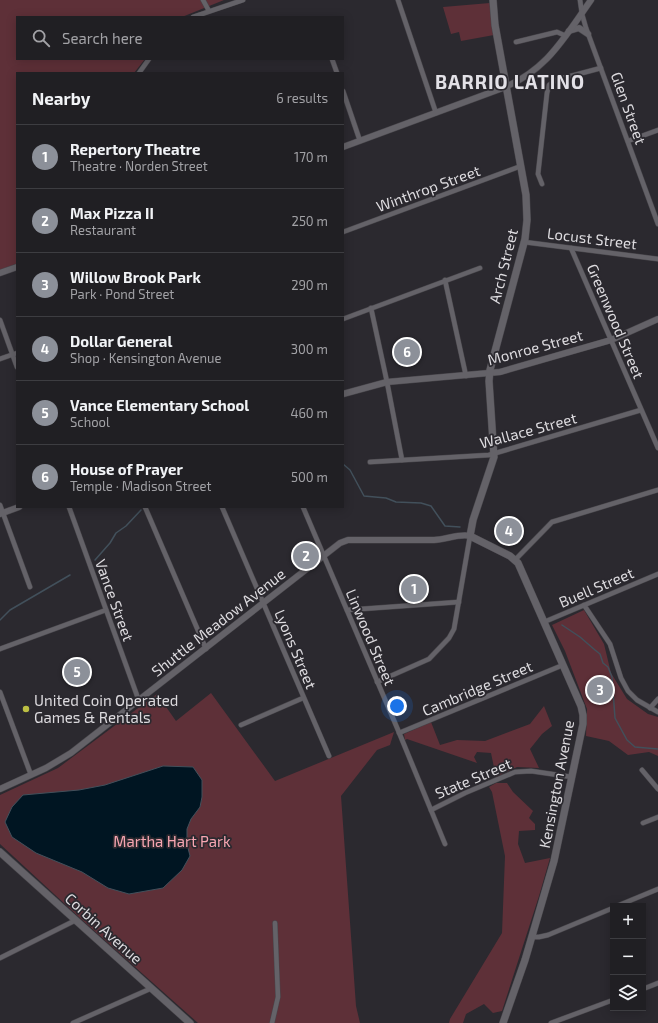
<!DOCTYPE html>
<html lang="en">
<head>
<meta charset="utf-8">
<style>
  body { margin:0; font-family:"Exo 2",sans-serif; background:#28272b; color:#f1f3f6 }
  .controls { position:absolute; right:12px; bottom:12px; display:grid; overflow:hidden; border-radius:0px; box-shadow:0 2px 10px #0003 }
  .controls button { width:36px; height:36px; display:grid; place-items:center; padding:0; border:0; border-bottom:1px solid #3d3d41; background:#201f23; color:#f1f3f6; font:20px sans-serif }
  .you { position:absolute; left:397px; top:706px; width:14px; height:14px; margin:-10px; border:3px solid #fff; border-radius:50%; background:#1a73e8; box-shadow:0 0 0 6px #1a73e833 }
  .badge { display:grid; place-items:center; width:26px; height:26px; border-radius:50%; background:#8c9099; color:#fff; font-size:13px; font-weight:700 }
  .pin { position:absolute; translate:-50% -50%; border:2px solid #fff; box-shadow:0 1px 4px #0006 }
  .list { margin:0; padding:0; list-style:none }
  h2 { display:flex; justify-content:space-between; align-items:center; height:52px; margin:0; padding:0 16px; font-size:17px }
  h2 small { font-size:13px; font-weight:400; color:#a2a2a6 }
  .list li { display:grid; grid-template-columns:26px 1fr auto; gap:12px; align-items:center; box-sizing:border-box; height:64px; padding:0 16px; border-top:1px solid #3d3d41 }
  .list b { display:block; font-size:15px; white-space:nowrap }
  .list p { margin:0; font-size:13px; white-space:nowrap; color:#a2a2a6 }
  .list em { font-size:13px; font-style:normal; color:#a2a2a6 }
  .icon { flex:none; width:22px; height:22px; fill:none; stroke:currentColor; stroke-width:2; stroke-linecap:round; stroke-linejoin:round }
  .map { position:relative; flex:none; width:658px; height:1023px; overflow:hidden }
  .search { position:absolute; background:#201f23; box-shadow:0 2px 10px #0003; left:16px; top:16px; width:328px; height:44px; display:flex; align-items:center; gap:10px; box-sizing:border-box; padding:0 14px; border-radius:0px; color:#a2a2a6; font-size:15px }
  .panel { position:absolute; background:#201f23; box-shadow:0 2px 10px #0003; left:16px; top:72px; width:328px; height:436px; border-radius:0px }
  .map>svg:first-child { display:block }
</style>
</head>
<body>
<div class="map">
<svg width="658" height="1023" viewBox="0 0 658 1023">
  <rect width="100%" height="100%" fill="#2b292f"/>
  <!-- green -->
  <g fill="#5e3038">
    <polygon points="0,0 224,0 182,17 17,17 17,59 145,59 134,73 17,73 17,264 0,270"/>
    <polygon points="490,3 494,35 461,41 459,32 451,34 443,7"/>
    <polygon points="584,610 604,644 611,673 627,699 648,714 658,717 658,756 649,752 628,755 609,741 586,736 587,709 565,651 552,625"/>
    <polygon points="211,693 275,781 394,732 390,745 377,750 341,796 356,1006 360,1023 198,1023 80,918 0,844 0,795 58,768 157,694 176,721"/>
    <polygon points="544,706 552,726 542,734 530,749 539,768 517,767 496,777 491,753 477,752 474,757 477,763 407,739 405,740 404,734 431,722 440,745 457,740 485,741 530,724"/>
    <polygon points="496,783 507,783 513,792 533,811 529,818 535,824 535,830 519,831 518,844 525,863 550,858 539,896 502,1011 493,1013 484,1004 466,1014 463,1023 449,1023 450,1019 502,933 505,856 492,792 489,787"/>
  </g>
  <!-- water -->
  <polygon fill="#001522" stroke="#42505b" points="163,766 193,767 202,780 202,797 200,807 191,819 187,829 187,844 190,856 182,870 163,888 129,894 108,888 82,872 36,853 12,837 5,822 12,807 23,795 79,790 105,785"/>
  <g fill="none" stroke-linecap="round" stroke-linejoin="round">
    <!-- stream -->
    <g stroke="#42505b" stroke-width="1.5">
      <polyline points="343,464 350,470 364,496 386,498 396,502 421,503 431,506 445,526 460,527"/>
      <polyline points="95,560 110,543 116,533 126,526 141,510"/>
      <polyline points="0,620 10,610 70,575"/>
      <polyline points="562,625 580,637 595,650 600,654 603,663 608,667 612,677 615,718 627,740 635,747 658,749"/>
    </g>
    <!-- minor casing -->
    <g stroke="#48464b" stroke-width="5.5">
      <g id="minor">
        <polyline points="203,0 209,11"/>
        <polyline points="398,0 436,113"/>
        <polyline points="580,0 582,14 586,28 658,224"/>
        <polyline points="193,17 243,0"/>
        <polyline points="516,42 557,32 566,36"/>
        <polyline points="332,59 337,73"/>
        <polyline points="139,73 149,59"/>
        <polyline points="343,91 360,141"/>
        <polyline points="628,141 658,130"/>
        <polyline points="542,184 538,174 547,93 549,85 556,80 601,68"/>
        <polyline points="343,232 521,166"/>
        <polyline points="524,242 658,259"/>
        <polyline points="571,248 658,448"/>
        <polyline points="445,280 466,376"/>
        <polyline points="371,308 387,382 402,460"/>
        <polyline points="343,319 480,268"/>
        <polyline points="0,320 17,367"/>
        <polyline points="0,359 17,353"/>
        <polyline points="370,462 489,455 641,410"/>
        <polyline points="0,505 30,587"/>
        <polyline points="69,507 139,701"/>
        <polyline points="145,507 206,649"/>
        <polyline points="222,507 329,756"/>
        <polyline points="303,507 398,730 445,844"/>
        <polyline points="515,560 552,522 658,490"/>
        <polyline points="584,605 610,644 621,678 628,691 637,700 658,712"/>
        <polyline points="347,610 459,602"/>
        <polyline points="544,622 658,574"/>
        <polyline points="0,649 106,610"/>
        <polyline points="377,682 429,659 449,638 454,629 470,536"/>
        <polyline points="0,692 31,775"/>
        <polyline points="650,708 658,699"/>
        <polyline points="241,725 303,698"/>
        <polyline points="399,733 563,665"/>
        <polyline points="642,770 658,789"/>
        <polyline points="431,810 465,793 515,772 531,771 572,777"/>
        <polyline points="643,823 658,817"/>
        <polyline points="617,906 658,889"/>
        <polyline points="532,937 539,937 548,935 613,908"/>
        <polyline points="0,958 76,920"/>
        <polyline points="643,989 658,983"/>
        <polyline points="73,1023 152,988"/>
        <polyline points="272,1023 278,997 275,923"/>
        <polyline points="551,1023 613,1000"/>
      </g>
    </g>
    <!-- tertiary casing -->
    <g stroke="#48464b" stroke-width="7">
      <g id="tertiary">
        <polyline points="569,31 579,28 588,34"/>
        <path d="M343 147 500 89C546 72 564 38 591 0"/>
        <polyline points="0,273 17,267"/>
        <polyline points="343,394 387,382 500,372 611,340 658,319"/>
        <polyline points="0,514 19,507"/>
        <path d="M0 789 46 768 71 753 340 543 348 540H434C445 540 460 533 470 536"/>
      </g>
    </g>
    <!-- secondary casing -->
    <g stroke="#48464b" stroke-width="8">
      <g id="secondary">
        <polyline points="493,0 495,25 526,195 527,220 525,239 490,370 489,381 494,457 473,520 470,536 510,556 518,563 581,706 583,715 583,724 554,861 525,960 503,1023"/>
        <polyline points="0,852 190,1023"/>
      </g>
    </g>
    <!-- minor -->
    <use href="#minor" stroke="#646268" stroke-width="4.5"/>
    <!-- tertiary -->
    <use href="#tertiary" stroke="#646268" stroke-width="6"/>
    <!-- secondary -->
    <use href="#secondary" stroke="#646268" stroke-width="7"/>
  </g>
  <!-- markers -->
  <circle fill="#bcbf43" stroke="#2b292f" stroke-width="1.5" cx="26" cy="709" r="4"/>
  <g text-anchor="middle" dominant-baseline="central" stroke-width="3.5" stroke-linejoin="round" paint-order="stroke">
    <!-- street labels -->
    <g font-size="15" fill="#dddbdf" stroke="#2b292f">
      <text transform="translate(629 108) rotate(70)">Glen Street</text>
      <text transform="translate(428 188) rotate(-20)">Winthrop Street</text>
      <text transform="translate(592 238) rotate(7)">Locust Street</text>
      <text transform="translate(503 266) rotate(-76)">Arch Street</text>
      <text transform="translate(616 321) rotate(67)">Greenwood Street</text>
      <text transform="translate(535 347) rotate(-15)">Monroe Street</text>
      <text transform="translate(528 430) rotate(-15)">Wallace Street</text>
      <text transform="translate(596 587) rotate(-23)">Buell Street</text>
      <text transform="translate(115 600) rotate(70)">Vance Street</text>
      <text transform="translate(218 622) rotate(-38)">Shuttle Meadow Avenue</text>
      <text transform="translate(371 637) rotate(67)">Linwood Street</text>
      <text transform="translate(296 649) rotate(67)">Lyons Street</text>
      <text transform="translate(477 688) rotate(-23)">Cambridge Street</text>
      <text transform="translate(473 778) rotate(-23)">State Street</text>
      <text transform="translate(556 784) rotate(-79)">Kensington Avenue</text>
      <text transform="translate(104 928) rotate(42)">Corbin Avenue</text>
    </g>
    <!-- poi labels -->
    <g font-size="15" fill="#dddbdf" stroke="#2b292f" text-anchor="start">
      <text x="34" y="700">United Coin Operated<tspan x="34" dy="17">Games &amp; Rentals</tspan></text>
    </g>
    <!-- park labels -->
    <g font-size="15" fill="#f7a5b1" stroke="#2b292f">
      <text x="172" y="841">Martha Hart Park</text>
    </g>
    <!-- district labels -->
    <g font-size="19" font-weight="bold" letter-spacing="1" fill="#e3e1e7" stroke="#2b292f">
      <text x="510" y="81">BARRIO LATINO</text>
    </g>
  </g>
</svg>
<div class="controls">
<button>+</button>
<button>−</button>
<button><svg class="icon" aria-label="layers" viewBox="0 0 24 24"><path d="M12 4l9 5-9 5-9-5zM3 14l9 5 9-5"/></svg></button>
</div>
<div class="you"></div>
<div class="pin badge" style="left:414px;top:589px">1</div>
<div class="pin badge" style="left:306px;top:556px">2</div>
<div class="pin badge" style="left:600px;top:690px">3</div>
<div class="pin badge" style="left:509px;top:531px">4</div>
<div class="pin badge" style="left:77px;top:672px">5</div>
<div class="pin badge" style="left:407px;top:352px">6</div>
<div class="search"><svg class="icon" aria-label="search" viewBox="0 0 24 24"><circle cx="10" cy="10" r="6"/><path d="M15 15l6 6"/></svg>Search here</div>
<section class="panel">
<h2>Nearby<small>6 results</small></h2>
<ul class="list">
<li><span class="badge">1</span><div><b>Repertory Theatre</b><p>Theatre · Norden Street</p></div><em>170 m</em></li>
<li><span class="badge">2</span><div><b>Max Pizza II</b><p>Restaurant</p></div><em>250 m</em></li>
<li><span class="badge">3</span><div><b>Willow Brook Park</b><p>Park · Pond Street</p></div><em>290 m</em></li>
<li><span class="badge">4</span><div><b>Dollar General</b><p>Shop · Kensington Avenue</p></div><em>300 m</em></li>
<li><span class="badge">5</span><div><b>Vance Elementary School</b><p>School</p></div><em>460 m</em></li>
<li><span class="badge">6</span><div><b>House of Prayer</b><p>Temple · Madison Street</p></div><em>500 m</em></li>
</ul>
</section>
</div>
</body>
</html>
